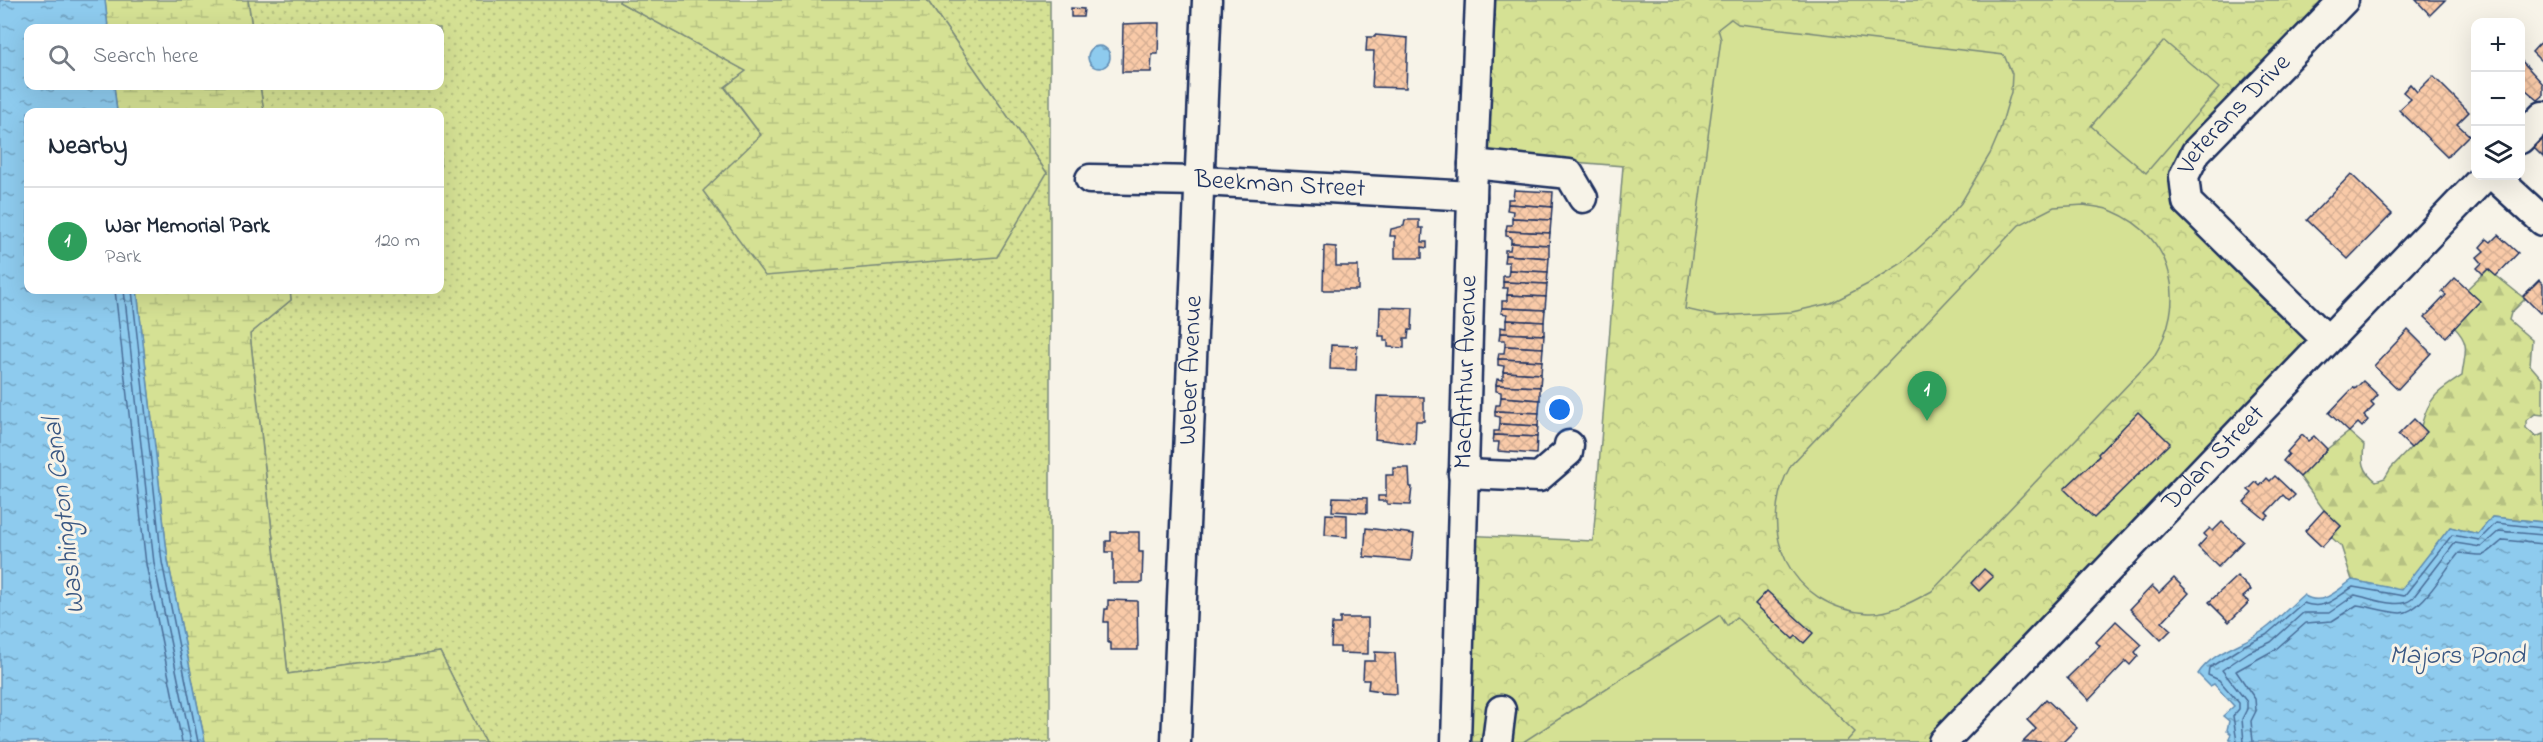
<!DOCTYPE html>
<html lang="en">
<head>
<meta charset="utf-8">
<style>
  body { margin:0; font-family:"Indie Flower",sans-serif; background:#f6f6f7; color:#1f2937 }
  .controls { position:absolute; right:18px; top:18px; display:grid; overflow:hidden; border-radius:12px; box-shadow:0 6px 24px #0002 }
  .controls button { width:54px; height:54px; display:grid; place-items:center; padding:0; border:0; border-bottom:2px solid #e0e1e3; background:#fff; color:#1f2937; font:30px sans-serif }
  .you { position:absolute; left:1560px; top:410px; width:21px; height:21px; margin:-15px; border:4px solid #fff; border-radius:50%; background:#1a73e8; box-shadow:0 0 0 9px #1a73e833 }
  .badge { display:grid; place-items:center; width:39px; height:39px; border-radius:50%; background:#d93025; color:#fff; font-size:20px; font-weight:700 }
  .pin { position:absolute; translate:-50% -50px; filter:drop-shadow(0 2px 3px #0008) }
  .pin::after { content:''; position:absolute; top:32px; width:21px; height:18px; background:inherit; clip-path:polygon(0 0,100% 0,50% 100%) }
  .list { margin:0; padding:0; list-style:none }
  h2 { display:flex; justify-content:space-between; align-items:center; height:78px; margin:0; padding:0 24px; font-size:26px }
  h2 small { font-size:20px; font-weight:400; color:#747a83 }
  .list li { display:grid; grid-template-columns:39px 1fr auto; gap:18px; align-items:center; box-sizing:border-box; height:108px; padding:0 24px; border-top:2px solid #e0e1e3 }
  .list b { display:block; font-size:22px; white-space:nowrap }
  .list p { margin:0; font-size:20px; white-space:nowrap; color:#747a83 }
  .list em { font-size:20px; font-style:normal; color:#747a83 }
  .icon { flex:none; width:33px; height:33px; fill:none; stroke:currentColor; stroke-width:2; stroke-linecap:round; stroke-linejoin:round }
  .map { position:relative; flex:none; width:2543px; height:742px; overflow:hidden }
  .search { position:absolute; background:#fff; box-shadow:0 6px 24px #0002; left:24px; top:24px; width:420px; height:66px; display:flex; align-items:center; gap:15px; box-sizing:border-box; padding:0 21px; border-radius:12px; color:#747a83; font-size:22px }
  .panel { position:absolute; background:#fff; box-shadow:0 6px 24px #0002; left:24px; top:108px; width:420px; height:186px; border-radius:12px }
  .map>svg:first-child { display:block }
</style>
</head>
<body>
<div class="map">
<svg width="2543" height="742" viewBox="0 0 2543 742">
  <defs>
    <pattern id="grass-dots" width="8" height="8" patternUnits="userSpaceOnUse" patternTransform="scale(1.5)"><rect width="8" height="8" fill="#d5e194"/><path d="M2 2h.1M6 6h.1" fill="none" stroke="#b6c182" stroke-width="1.8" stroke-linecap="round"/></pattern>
    <pattern id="forest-firs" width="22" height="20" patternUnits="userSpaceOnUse" patternTransform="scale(1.5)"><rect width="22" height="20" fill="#d5e194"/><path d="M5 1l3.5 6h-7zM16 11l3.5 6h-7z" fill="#b6c182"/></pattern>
    <pattern id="wetland-marsh" width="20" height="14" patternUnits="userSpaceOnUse" patternTransform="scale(1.5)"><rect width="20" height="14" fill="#d5e194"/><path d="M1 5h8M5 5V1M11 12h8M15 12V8" fill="none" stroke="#b6c182"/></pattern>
    <pattern id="park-crowns" width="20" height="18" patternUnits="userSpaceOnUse" patternTransform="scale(1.5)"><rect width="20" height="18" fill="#d5e194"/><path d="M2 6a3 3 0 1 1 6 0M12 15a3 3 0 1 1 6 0" fill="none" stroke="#b6c182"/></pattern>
    <pattern id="water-ripples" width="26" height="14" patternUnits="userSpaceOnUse" patternTransform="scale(1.5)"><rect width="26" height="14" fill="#8ecbee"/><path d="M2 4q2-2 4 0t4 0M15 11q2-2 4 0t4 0" fill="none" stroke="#73a5c4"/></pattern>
    <pattern id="building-cross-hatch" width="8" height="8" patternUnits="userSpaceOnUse" patternTransform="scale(1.5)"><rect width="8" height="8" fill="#f9caa8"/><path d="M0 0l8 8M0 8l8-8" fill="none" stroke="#d5ae93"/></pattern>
  </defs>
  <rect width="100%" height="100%" fill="#f7f3e8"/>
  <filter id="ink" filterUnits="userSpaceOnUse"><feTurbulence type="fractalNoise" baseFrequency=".0167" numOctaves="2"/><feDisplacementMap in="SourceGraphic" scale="12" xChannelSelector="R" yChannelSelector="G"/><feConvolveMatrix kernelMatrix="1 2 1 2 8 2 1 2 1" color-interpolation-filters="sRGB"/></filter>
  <g filter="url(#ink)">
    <!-- grass -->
    <polygon fill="url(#grass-dots)" stroke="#788879" stroke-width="1.5" points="248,0 620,0 619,2 747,71 725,88 761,135 1047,173 927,0 1050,0 1050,742 485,742 440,652 288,674 250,334 291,300 290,290 440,290 440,112 264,112 260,86 440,86 440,28 252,28"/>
    <!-- forest -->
    <path fill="url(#forest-firs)" stroke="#788879" stroke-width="1.5" d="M2488 269 2525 299 2511 313 2509 320 2532 340 2530 365 2543 380V415L2535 414 2526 421V428L2536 437 2543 434V522L2492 517 2478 534 2450 527 2401 591 2352 580 2341 546 2331 537 2341 526 2324 510 2300 477 2327 449 2349 432 2364 445C2362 462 2362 470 2376 481L2385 478 2391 468 2426 432 2421 426C2429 397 2437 392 2462 376 2464 354 2472 345 2454 327L2479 301 2467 289Z"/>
    <!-- wetland -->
    <g fill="url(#wetland-marsh)" stroke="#788879" stroke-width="1.5">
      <polygon points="105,0 248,0 252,28 108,28"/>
      <polygon points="620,0 927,0 1047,173 997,257 765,276 703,191 761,135 725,87 746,71 619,2"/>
      <polygon points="114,86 260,86 264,112 117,112"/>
      <polygon points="137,290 290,290 291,300 250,334 288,674 440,652 485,742 205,742 168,561"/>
    </g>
    <!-- park -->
    <polygon fill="url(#park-crowns)" stroke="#788879" stroke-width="1.5" points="1480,0 2344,0 2184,179 2327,340 1944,742 1456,742 1462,535 1593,541 1623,166 1473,154"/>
    <!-- garden -->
    <g fill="#d5e194" stroke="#788879" stroke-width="1.5">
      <polygon points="1731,19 1738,24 2004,55 2012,74 2011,92 1999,133 1990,154 1961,203 1934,234 1902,263 1868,284 1831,303 1792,312 1716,316 1685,309 1721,39 1718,29"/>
      <polygon points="2164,41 2219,88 2146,173 2091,126"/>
      <path d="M2084 205C2093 207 2104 207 2112 211 2175 237 2188 303 2153 358L1932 591C1912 602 1891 614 1868 613 1790 608 1754 530 1791 465L2019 225 2054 207Z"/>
      <polygon points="1720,615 1727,626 1736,617 1855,732 1846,742 1523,742"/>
    </g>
    <!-- water -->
    <g fill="url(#water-ripples)" stroke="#608db4" stroke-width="1.5">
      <polygon points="0,0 105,0 108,28 28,28 28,86 114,86 117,112 28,112 28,290 137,290 168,561 205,742 0,742"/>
      <circle cx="1099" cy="57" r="11"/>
      <path d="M2492 517 2543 522V742H2233L2229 738 2231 734 2227 730 2229 721 2223 716 2234 706 2214 684 2210 686 2198 674C2213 651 2243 645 2264 630 2278 620 2290 606 2303 595 2322 607 2335 592 2352 580L2401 590 2450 527 2478 534Z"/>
    </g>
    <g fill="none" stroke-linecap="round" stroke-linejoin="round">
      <!-- shore -->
      <g stroke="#496d98" stroke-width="1.5">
        <polyline points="115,290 146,564 182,742"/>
        <polyline points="124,290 154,563 191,742"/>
        <polyline points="132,290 162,562 198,742"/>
        <path d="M2237 742 2233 716 2239 709V703L2219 680 2208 675 2209 668 2245 645 2266 635 2303 603C2325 611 2335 598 2353 587L2404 596 2452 535 2479 540 2496 523 2543 528"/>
        <path d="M2244 742 2242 719 2247 709V702L2222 670 2249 652 2271 642 2303 613H2329L2355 595C2371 598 2398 610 2412 599L2455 543 2481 547 2499 531 2543 535"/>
        <path d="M2253 742 2251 721 2256 711 2255 699 2236 671 2276 649 2306 623 2332 621 2357 605C2371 607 2385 612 2400 613 2421 614 2445 569 2459 553 2487 556 2481 559 2503 540L2543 544"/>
      </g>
    </g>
    <!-- building -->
    <g fill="url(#building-cross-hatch)" stroke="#1b2f5e" stroke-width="1.5">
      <polygon points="2416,0 2445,0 2430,15"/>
      <polygon points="1071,8 1084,9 1083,17 1071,17"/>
      <polygon points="1148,23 1159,23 1158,54 1152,54 1151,72 1122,72 1123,24"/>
      <polygon points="1375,35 1408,38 1406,88 1372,87 1374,51 1366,51 1367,37 1375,37"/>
      <polygon points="2543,40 2543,63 2532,52"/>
      <polygon points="2520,59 2543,84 2543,96 2538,100 2520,85"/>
      <polygon points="2433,76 2469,112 2457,124 2469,135 2447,157 2399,110 2411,99 2403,92 2410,84 2417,92"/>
      <polygon points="2543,137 2543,157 2533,147"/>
      <polygon points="2351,174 2392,214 2348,259 2307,220"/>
      <polygon points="1514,190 1553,192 1552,207 1508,204 1508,199 1513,199"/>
      <polygon points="1508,204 1552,207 1551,220 1512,218 1513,211 1507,210"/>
      <polygon points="1512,218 1551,220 1550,233 1506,231 1507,225 1512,225"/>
      <polygon points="1405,220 1419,220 1419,228 1423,228 1422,242 1427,242 1427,248 1422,247 1422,258 1395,258 1395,236 1390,236 1391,229 1404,226"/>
      <polygon points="1506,231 1550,233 1549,245 1511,243 1511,237 1506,236"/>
      <polygon points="2498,235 2518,253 2496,276 2488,269 2483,274 2477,268 2482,263 2477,257 2484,251 2480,247 2487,239 2491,242"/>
      <polygon points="1511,243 1549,245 1549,258 1505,255 1505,250 1510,250"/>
      <polygon points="1324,246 1336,247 1336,266 1358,266 1358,290 1323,290"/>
      <polygon points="1505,255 1549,258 1548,272 1509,270 1509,262 1504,262"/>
      <polygon points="1509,270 1548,272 1547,284 1503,282 1503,276 1508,276"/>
      <polygon points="2455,278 2480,301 2446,337 2425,317 2446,295 2442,292"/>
      <polygon points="2539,280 2543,284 2543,311 2540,313 2523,296"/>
      <polygon points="1503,282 1547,284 1546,297 1507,295 1508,288 1503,288"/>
      <polygon points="1507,295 1546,297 1545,310 1502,308 1502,301 1507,301"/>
      <polygon points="1380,307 1413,308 1412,330 1409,330 1408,338 1404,338 1404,348 1388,347 1388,341 1384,341 1384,336 1379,336"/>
      <polygon points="1502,308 1545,310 1544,322 1506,320 1507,314 1501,313"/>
      <polygon points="1506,320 1544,322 1544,335 1500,333 1500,327 1506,328"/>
      <polygon points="2408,330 2431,353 2398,389 2374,366"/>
      <polygon points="1500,333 1544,335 1543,348 1505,346 1505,340 1499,340"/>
      <polygon points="1331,345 1357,346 1356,370 1330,369"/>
      <polygon points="1505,346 1543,348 1542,361 1498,359 1499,353 1504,353"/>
      <polygon points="1498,359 1542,361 1541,374 1503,372 1504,366 1498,365"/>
      <polygon points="1503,372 1541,374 1540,387 1496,385 1497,379 1503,380"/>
      <polygon points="2363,381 2378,395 2371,403 2374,406 2364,416 2368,420 2362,427 2358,423 2349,432 2329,413 2354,387 2355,389"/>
      <polygon points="1496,385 1540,387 1540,400 1501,397 1501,392 1496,391"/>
      <polygon points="1377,396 1424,397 1424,421 1416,421 1415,444 1375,439"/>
      <polygon points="1501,397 1540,400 1539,413 1495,411 1496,405 1500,405"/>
      <polygon points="1495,411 1539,413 1538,426 1500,424 1500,417 1495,416"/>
      <polygon points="2138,412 2170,443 2094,518 2064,489 2099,456 2098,454"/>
      <polygon points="2414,419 2427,432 2411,448 2398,435"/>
      <polygon points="1500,424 1538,426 1537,437 1494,435 1494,431 1499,431"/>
      <polygon points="1494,435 1537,437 1536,454 1498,451 1499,442 1493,442"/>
      <polygon points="2302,435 2308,441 2314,436 2327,449 2300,477 2283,461 2289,454 2287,452"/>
      <polygon points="1393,468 1409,468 1410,487 1412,487 1410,505 1387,504 1387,501 1378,501 1378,496 1386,496 1386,475 1393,475"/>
      <polygon points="2275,476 2295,495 2289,501 2283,495 2266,513 2269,516 2265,519 2244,502 2252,493 2248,490 2256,482 2260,486 2267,478 2270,481"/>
      <polygon points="1333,497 1367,498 1367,513 1332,511"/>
      <polygon points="2324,510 2341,526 2322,547 2305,531"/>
      <polygon points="1326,514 1347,515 1347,537 1325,535"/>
      <polygon points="2222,522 2243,541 2218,567 2198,547 2207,537 2204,534 2210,528 2213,531"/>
      <polygon points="1366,528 1414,534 1411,561 1364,557"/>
      <polygon points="1111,532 1139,532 1139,552 1143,552 1142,583 1113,583 1113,552 1106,552 1106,541 1111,541"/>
      <polygon points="1984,569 1993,577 1979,591 1971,583"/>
      <polygon points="2237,576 2251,590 2243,597 2249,602 2229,622 2209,602"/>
      <polygon points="2174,578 2189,593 2162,622 2171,630 2161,640 2130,609 2152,586 2159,593"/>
      <polygon points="1767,591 1813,633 1804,643 1796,636 1793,639 1755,604"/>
      <polygon points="1108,600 1137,601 1138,650 1111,650 1111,643 1108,643 1108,622 1104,622 1105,609 1108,609"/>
      <polygon points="1340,618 1368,618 1368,654 1340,653 1340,647 1331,647 1332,624 1340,624"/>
      <polygon points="2116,621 2142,645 2135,652 2138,656 2130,665 2126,661 2089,700 2067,678 2100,646 2096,642"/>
      <polygon points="1375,652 1395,653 1397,694 1381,693 1381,691 1368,689 1369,680 1363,680 1364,661 1375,661"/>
      <polygon points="2046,699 2077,728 2063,742 2023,742 2036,729 2027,720"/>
    </g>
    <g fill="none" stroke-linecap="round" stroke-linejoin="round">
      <!-- minor casing -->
      <g stroke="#1b2f5e" stroke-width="33">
        <g id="minor">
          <polyline points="2520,139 2543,116"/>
          <polyline points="1473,164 1569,174 1583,198"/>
          <polyline points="2494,176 2543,221"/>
          <path id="s1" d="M1090 179 1201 181 1472 196"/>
          <path id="s2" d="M2327 340 2187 202 2184 176 2196 152 2344 0"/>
          <polyline points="1463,474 1539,477 1568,452 1569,445"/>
          <path id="s3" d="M1176 742 1207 0"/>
          <path id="s4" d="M1456 742 1473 164 1480 0"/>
          <polyline points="1497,742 1501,710"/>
          <path id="s5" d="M1943 742 2485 176"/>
        </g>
      </g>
      <!-- minor -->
      <use href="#minor" stroke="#f7f3e8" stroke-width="28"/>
    </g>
  </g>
  <g text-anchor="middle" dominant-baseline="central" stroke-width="6" stroke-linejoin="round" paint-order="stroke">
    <!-- street labels -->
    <g font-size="26" fill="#1b2f5e" stroke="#f7f3e8">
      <text stroke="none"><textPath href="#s2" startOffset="303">Veterans Drive</textPath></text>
      <text stroke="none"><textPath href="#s1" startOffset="190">Beekman Street</textPath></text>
      <text stroke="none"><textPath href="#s3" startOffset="372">Weber Avenue</textPath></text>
      <text stroke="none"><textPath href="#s4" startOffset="370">MacArthur Avenue</textPath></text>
      <text stroke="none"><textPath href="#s5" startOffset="392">Dolan Street</textPath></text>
    </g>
    <!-- water labels -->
    <g font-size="27" font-style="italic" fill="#385682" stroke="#f7f3e8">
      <text transform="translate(65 516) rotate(-97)">Washington Canal</text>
      <text x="2457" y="656">Majors Pond</text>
    </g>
  </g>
</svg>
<div class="controls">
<button>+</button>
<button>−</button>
<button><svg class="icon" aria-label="layers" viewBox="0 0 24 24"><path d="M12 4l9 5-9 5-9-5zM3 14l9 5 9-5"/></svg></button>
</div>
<div class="you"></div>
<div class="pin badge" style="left:1927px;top:421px;background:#2e9e5b">1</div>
<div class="search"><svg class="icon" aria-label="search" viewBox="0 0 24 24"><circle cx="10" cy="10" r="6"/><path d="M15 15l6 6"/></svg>Search here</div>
<section class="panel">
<h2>Nearby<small></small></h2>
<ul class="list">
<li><span class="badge" style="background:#2e9e5b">1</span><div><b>War Memorial Park</b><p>Park</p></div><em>120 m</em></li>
</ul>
</section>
</div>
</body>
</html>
